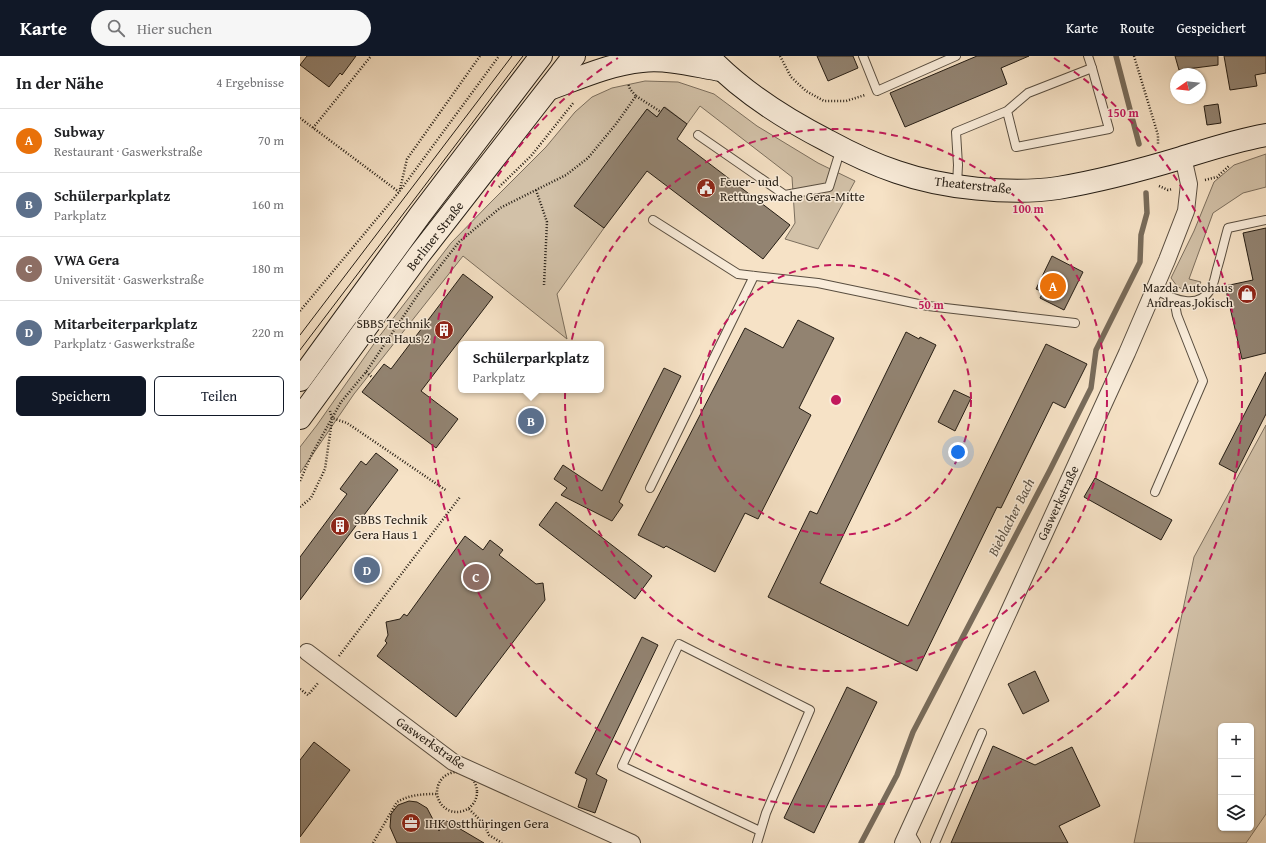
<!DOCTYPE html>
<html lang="de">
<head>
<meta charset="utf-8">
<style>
  body { margin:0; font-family:"Gentium Book Plus",serif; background:#f6f6f6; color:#202124 }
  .controls { position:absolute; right:12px; bottom:12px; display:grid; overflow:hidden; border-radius:6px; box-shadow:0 1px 3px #0004 }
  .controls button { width:36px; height:36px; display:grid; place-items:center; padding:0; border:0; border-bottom:1px solid #e0e0e0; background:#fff; color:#202124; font:20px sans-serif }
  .compass { position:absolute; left:870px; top:12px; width:36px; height:36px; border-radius:50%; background:#fff; box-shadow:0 1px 3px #0004; rotate:256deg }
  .you { position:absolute; left:658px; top:396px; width:14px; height:14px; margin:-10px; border:3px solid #fff; border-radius:50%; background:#1a73e8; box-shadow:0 0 0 6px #1a73e833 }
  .badge { display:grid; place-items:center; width:26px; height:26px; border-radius:50%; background:#111827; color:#fff; font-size:13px; font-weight:700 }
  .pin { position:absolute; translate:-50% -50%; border:2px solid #fff; box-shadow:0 1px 4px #0006 }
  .popup { position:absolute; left:158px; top:285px; width:146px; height:52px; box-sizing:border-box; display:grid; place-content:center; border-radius:6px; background:#fff; filter:drop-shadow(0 1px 3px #0005); font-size:13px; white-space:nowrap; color:#757577 }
  .popup b { font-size:15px; color:#202124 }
  .popup::after { content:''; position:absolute; left:50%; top:100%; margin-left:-8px; border:8px solid transparent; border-top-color:#fff }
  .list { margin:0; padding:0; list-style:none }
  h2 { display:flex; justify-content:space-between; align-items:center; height:52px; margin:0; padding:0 16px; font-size:17px }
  h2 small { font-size:13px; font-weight:400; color:#757577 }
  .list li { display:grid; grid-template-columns:26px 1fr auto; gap:12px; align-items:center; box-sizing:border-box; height:64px; padding:0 16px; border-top:1px solid #e0e0e0 }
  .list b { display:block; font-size:15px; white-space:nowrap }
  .list p { margin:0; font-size:13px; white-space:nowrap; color:#757577 }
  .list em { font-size:13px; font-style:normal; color:#757577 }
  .actions { display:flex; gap:8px; padding:12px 16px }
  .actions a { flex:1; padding:9px 0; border:1px solid #111827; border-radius:6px; text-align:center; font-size:14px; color:#111827 }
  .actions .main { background:#111827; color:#fff }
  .icon { flex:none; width:22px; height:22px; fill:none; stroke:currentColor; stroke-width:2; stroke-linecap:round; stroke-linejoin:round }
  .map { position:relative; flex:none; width:966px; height:787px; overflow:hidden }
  header { display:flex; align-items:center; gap:24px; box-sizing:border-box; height:56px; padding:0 20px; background:#111827; color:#fff }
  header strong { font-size:19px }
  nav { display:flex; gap:22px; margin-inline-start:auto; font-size:14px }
  .search { width:280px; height:36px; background:#f6f6f6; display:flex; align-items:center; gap:10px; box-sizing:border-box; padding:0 14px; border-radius:22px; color:#757577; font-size:15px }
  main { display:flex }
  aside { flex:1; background:#fff }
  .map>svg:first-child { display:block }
</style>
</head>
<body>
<header>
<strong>Karte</strong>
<div class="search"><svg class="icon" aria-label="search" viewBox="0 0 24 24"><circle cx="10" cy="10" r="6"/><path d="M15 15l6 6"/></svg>Hier suchen</div>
<nav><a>Karte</a><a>Route</a><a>Gespeichert</a></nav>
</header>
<main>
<aside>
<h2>In der Nähe<small>4 Ergebnisse</small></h2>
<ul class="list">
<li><span class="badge" style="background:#e8710a">A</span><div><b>Subway</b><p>Restaurant · Gaswerkstraße</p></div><em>70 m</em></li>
<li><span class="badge" style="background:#5c6f8a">B</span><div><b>Schülerparkplatz</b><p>Parkplatz</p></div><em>160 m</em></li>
<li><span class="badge" style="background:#8d6e63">C</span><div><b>VWA Gera</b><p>Universität · Gaswerkstraße</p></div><em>180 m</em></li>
<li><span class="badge" style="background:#5c6f8a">D</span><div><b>Mitarbeiterparkplatz</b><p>Parkplatz · Gaswerkstraße</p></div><em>220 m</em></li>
</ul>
<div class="actions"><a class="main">Speichern</a><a>Teilen</a></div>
</aside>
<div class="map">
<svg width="966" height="787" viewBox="0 0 966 787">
  <rect width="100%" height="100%" fill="#f6e2c6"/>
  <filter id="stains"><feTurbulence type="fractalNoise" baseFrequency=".005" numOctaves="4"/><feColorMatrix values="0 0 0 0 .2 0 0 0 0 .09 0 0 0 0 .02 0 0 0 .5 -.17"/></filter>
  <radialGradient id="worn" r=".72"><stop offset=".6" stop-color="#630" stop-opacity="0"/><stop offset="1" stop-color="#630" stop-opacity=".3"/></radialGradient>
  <!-- green -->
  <g fill="#d2c1a8" stroke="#7c6f5e" fill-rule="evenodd">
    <polygon points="345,25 378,26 414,38 457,70 518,107 555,125 518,193 485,183 495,167 492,121 400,50 387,68 365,51 357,61 347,53 275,150 304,172 257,238 267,283 163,200 54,338 0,417 0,391 17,369 78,282 151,187 192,145 246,91 275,56 292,41 312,32"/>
    <polygon points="966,98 966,131 943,137 913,157 889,223 901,226 897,232 888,237 877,230 871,222 894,175 914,126 934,109"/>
    <path d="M966 369V758L946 787H834L894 501ZM921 670H951V772H921Z"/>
  </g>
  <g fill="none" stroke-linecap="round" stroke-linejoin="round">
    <!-- stream -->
    <g stroke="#786b5a" stroke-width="5.5">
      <polyline points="816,0 839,88"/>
      <polyline points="561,787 597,719 613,676 750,414 791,332 796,294 840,206 841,179 847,157 846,137"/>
    </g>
  </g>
  <!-- building -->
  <g fill="#928371" stroke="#251d14">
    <polygon points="7,0 56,0 42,19 40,17 29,31 0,9"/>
    <polygon points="517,0 553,0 558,12 528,25"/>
    <polygon points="677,0 729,0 701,12 707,28 605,71 590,37"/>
    <polygon points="875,0 918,0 918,9 879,14"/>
    <polygon points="924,0 966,0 966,17 955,19 957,30 930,34"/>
    <polygon points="918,48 921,67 907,69 904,50"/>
    <polygon points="364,51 387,68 377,83 490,169 463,203 347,115 304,172 274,150 347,53 357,61"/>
    <polygon points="966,172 966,297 942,303 925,230 953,224 943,177"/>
    <polygon points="752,200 783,216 764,254 740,242 743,236 736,233"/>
    <polygon points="163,218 193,241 121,335 158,363 136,392 62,336 84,308 91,313"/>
    <polygon points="498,264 534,282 499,352 511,359 458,463 445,457 415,516 366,490 364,492 338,479 445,272 483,292"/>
    <polygon points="606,276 619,283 620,281 636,289 520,527 608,570 746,288 787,308 765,352 753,346 701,452 697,451 617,615 468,541 510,455 517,458"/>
    <polygon points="364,312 381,320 319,446 323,449 312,465 261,439 267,432 254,423 263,409 302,435"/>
    <polygon points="966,316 966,358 936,417 919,408"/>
    <polygon points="654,334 671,342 655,375 638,366"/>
    <polygon points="76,397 98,414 0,544 0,501 47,438 40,433 61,405 66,409"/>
    <polygon points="795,422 872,464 861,484 784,441"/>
    <polygon points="256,446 352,520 335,543 239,469"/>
    <polygon points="165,480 183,494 190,484 203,494 199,499 236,528 243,527 245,544 156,661 77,600 87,587 85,585 88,579 86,566 100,563 104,558 107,560"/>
    <polygon points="342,581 358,589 296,718 307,724 295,757 278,751 287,723 275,717"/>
    <polygon points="735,615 749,645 723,658 708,628"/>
    <polygon points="547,631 577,646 514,777 484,762"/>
    <polygon points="14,686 50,714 0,781 0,704"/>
    <polygon points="693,690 735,709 772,691 800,750 759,770 768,787 651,787"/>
    <polygon points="109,745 117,746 127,752 139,775 145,764 184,787 97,787 90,771 91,758 98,749"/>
  </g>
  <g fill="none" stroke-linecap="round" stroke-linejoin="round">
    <!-- lane casing -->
    <g stroke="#594e40" stroke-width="10">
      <g id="lane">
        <polyline points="563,0 577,35 656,0"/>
        <polyline points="788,0 792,12"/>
        <polyline points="398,79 485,139 529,131 541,92"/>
        <polyline points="657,129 658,109 656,76 707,55 728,37 792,12 809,73 716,91 707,55"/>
        <polyline points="353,164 438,218 518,227 628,250 775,267"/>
        <path d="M855 234C872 242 897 255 910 234 914 229 915 220 917 213 921 200 924 186 928 172L966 164"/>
        <polyline points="350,432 454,220"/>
        <polyline points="855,436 903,325 877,259 874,243"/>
        <polyline points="609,775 616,787"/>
        <polyline points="457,787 466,757 510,654 379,588 322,710 460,775"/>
        <polyline points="635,787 682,677"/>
      </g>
    </g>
    <!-- street casing -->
    <g stroke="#594e40" stroke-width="18">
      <g id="street">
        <polyline points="7,596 153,706 332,787"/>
        <polyline points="603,787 827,297 867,204 886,155 889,128 883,101"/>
      </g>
    </g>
    <!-- secondary casing -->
    <g stroke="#251d14" stroke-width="24">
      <g id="secondary">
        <path d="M408 0C442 36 485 63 528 85 550 97 573 108 597 116 643 132 710 139 758 132 800 125 841 114 881 102 910 93 937 84 966 79"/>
        <path d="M249 33C279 22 310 8 342 5 368 2 396 10 421 14"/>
        <polyline points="0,324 120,159 241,0"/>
        <polyline points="0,362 119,199 274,0"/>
      </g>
    </g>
    <!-- path -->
    <g stroke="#251d14" stroke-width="2.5" stroke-dasharray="1 2" stroke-linecap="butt">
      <polyline points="480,0 491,21 506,35 524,45 546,45 565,39"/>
      <polyline points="834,0 858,79 858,88"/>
      <polyline points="336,40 361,56"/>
      <polyline points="0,62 99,136"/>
      <polyline points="13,72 71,0"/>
      <polyline points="905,124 917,121 930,109"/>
      <polyline points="859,130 868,134 873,133"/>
      <polyline points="199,131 231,100 274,46"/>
      <polyline points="100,133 107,103 180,0"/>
      <polyline points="236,134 247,166 244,229"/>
      <polyline points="0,255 99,136 199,0"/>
      <polyline points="66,316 73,322"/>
      <polyline points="30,355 32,362 47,367 147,435"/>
      <polyline points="0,425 12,398 41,346 66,316 119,237 159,186 200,152 266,119 288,102 316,68 336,40 330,33 328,27"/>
      <polyline points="0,451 11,442 25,413 32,364"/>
      <polyline points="39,600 160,441"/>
      <polyline points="0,633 8,639 19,626"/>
      <circle cx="157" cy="736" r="20"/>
      <polyline points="169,753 184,768 189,779 202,787"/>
      <path d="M73 787 97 746C109 739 122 738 136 738"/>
    </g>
    <!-- lane -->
    <use href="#lane" stroke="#f9ecda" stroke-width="8"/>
    <!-- street -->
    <use href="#street" stroke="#f9ecda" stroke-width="16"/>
    <!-- secondary -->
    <use href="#secondary" stroke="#f9ecda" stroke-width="22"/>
    <!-- tram -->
    <g stroke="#251d14" stroke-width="1">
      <polyline points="0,279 212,0"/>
      <polyline points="0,294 223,0"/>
    </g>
  </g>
  <!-- distance rings -->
  <g fill="none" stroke="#c2185b" stroke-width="2" stroke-dasharray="7 5">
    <circle cx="536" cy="344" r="135"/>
    <circle cx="536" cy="344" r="271"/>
    <path d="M754 2A406 406 0 1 1 318 2"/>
  </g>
  <!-- icons -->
  <defs>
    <g id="civic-disc" transform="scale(1)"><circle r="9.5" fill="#8f2418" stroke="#f9ecda"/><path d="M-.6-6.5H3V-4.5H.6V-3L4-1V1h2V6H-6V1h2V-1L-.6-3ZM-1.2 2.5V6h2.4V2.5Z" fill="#fff"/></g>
    <g id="shop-disc" transform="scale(1)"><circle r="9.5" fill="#8f2418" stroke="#f9ecda"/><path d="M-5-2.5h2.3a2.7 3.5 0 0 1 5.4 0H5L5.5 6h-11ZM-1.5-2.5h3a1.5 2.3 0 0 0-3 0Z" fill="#fff"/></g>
    <g id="building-disc" transform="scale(1)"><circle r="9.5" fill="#8f2418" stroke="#f9ecda"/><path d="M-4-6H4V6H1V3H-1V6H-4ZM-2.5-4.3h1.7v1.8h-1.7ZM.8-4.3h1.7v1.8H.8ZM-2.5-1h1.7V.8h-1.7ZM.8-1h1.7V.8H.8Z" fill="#fff"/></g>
    <g id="office-disc" transform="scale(1)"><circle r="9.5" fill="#8f2418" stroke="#f9ecda"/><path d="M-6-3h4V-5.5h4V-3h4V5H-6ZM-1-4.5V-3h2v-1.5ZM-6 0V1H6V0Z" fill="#fff"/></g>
  </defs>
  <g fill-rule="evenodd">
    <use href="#civic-disc" x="406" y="132"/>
    <use href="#shop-disc" x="947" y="238"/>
    <use href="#building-disc" x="144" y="274"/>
    <use href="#building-disc" x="40" y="470"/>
    <use href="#office-disc" x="111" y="767"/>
  </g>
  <g text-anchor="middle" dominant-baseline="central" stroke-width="3" stroke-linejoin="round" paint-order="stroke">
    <!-- poi labels -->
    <g font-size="13" fill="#251d14" stroke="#f9ecda" text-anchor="start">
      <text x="420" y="125">Feuer- und<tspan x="420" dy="15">Rettungswache Gera-Mitte</tspan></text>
      <text x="933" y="231" text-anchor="end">Mazda Autohaus<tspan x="933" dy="15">Andreas Jokisch</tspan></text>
      <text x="130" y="267" text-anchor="end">SBBS Technik<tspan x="130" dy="15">Gera Haus 2</tspan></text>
      <text x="54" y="463">SBBS Technik<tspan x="54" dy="15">Gera Haus 1</tspan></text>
      <text x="125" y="767">IHK Ostthüringen Gera</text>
    </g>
    <!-- street labels -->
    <g font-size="13" fill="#251d14" stroke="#f9ecda">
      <text transform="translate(673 129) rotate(6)">Theaterstraße</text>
      <text transform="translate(135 180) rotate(-52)">Berliner Straße</text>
      <text transform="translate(758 447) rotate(-65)">Gaswerkstraße</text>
      <text transform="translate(131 687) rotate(35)">Gaswerkstraße</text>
    </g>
    <!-- water labels -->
    <g font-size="14" font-style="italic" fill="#5c5143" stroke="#f9ecda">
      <text transform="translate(711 461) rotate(-63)">Bieblacher Bach</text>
    </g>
  </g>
  <circle cx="536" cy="344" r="6" fill="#c2185b" stroke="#f9ecda" stroke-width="2"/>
  <g font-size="12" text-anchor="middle" font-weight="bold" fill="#c2185b" stroke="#f9ecda" stroke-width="3" stroke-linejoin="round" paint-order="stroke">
    <text x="823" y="61">150 m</text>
    <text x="728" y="157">100 m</text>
    <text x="631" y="253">50 m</text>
  </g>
  <rect width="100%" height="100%" filter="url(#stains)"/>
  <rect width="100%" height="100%" fill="url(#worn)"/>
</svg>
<div class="controls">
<button>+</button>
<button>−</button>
<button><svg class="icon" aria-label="layers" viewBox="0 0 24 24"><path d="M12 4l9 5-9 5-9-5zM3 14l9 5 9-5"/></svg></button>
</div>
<svg class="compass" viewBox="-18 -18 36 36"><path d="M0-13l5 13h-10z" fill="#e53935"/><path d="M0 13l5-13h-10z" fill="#757577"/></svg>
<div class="you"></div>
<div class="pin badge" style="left:753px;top:230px;background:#e8710a">A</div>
<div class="pin badge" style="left:231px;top:365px;background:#5c6f8a">B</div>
<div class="popup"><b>Schülerparkplatz</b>Parkplatz</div>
<div class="pin badge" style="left:176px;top:521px;background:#8d6e63">C</div>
<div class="pin badge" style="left:67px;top:514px;background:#5c6f8a">D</div>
</div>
</main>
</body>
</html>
